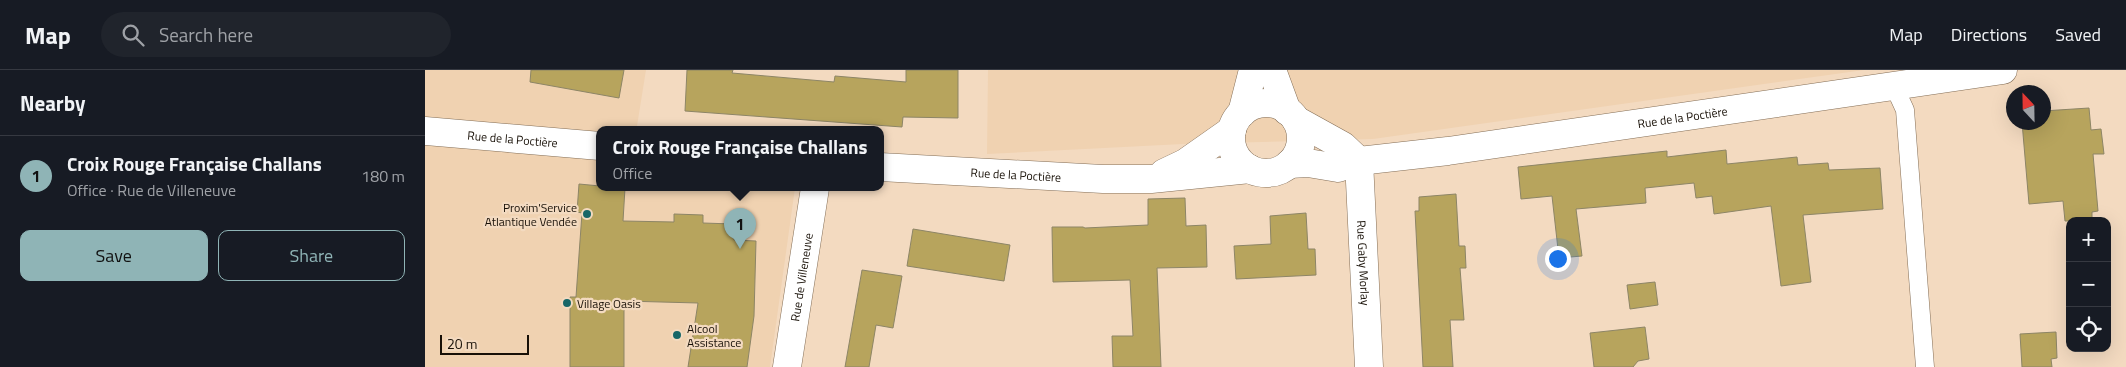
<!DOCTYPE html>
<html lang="en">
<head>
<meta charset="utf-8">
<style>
  body { margin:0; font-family:"Titillium Web",sans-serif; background:#20242c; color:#f1f3f6 }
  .controls { position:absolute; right:15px; bottom:15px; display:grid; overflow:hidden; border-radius:10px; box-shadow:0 5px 20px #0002 }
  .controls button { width:45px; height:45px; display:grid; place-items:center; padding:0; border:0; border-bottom:1px solid #363941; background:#171b24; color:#f1f3f6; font:25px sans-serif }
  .compass { position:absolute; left:1581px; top:15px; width:45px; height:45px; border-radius:50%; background:#171b24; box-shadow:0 5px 20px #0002; rotate:338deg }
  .scale { position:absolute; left:15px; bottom:12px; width:89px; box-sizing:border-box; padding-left:5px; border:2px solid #181007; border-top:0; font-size:14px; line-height:18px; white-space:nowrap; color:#181007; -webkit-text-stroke:4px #f3dac0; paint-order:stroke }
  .you { position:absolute; left:1132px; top:188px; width:18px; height:18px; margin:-12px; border:4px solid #fff; border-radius:50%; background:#1a73e8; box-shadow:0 0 0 8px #1a73e833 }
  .badge { display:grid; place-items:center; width:32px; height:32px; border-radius:50%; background:#8fb4b6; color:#111; font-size:16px; font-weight:700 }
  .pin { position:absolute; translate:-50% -41px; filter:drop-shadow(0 1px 2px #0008) }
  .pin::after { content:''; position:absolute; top:26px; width:18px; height:15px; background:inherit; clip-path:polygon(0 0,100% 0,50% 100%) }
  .popup { position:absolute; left:171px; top:56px; width:288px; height:65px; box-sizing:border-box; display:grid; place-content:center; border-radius:10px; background:#171b24; filter:drop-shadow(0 1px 4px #0005); font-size:16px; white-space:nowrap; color:#9ea1a6 }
  .popup b { font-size:19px; color:#f1f3f6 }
  .popup::after { content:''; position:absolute; left:50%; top:100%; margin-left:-10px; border:10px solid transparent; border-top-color:#171b24 }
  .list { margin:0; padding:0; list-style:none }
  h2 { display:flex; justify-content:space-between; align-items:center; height:65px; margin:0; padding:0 20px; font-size:21px }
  h2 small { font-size:16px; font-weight:400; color:#9ea1a6 }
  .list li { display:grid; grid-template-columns:32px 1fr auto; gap:15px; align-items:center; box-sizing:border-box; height:80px; padding:0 20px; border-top:1px solid #363941 }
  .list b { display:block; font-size:19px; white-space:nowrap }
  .list p { margin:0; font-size:16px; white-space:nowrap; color:#9ea1a6 }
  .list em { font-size:16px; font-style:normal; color:#9ea1a6 }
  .actions { display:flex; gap:10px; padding:15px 20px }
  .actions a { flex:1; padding:11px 0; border:1px solid #8fb4b6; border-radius:10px; text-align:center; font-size:18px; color:#8fb4b6 }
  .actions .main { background:#8fb4b6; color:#111 }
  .icon { flex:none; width:28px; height:28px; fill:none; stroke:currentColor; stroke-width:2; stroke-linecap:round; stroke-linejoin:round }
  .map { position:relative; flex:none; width:1701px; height:297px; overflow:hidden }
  header { display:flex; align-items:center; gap:30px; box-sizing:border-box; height:70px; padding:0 25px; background:#171b24; border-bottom:1px solid #363941 }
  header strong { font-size:24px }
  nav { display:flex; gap:28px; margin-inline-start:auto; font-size:18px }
  .search { width:350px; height:45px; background:#20242c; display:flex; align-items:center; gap:12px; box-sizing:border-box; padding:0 18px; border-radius:28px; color:#9ea1a6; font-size:19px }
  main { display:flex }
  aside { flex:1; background:#171b24 }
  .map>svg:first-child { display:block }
</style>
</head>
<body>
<header>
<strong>Map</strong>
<div class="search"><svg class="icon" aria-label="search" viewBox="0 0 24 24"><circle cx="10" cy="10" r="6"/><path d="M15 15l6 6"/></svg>Search here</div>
<nav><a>Map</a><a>Directions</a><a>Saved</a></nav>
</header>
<main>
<aside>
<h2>Nearby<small></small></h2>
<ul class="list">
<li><span class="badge">1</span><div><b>Croix Rouge Française Challans</b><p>Office · Rue de Villeneuve</p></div><em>180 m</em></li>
</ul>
<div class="actions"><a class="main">Save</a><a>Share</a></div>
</aside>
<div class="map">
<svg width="1701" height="297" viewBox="0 0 1701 297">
  <rect width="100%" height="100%" fill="#f3dac0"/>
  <!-- built -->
  <g fill="#f0d2b1">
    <polygon points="0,0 221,0 212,56 259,60 175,60 175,118 370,118 345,297 0,297"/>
    <polygon points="563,0 1439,0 948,69 758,74 562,84"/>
  </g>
  <!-- building -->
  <g fill="#b7a45d" stroke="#8d8566">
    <polygon points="106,0 199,0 194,28 105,12"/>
    <polygon points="262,0 308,0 307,3 409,12 410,6 481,12 481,0 533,0 533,48 478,47 477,57 260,41"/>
    <polygon points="1664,38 1666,60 1676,59 1679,84 1668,84 1673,141 1667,142 1667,151 1640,151 1638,131 1604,134 1597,52 1618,52 1618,41"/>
    <polygon points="1301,80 1302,94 1372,87 1373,95 1403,93 1404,100 1455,98 1458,139 1378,145 1386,212 1356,216 1346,136 1289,144 1287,126 1271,128 1269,113 1220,118 1221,133 1151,139 1157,186 1134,188 1127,126 1096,129 1093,97 1242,81 1242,87"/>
    <polygon points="154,114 175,116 175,118 200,118 198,151 249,152 249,144 278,145 278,153 308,154 309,170 331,171 329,246 322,297 263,297 273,233 199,231 199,297 145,297 145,227 151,227 157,143 152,142"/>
    <polygon points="1031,124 1034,176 1040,176 1041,198 1035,198 1039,250 1025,250 1028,297 998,297 990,141 994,141 994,127"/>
    <polygon points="760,128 761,156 781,155 782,197 732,198 736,297 688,297 687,266 708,266 705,210 628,212 627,157 658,157 660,158 723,155 723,129"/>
    <polygon points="881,143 883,179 890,179 891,205 811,209 809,176 846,174 845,146"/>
    <polygon points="488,159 585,175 579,211 482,196"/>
    <polygon points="437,200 477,206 468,258 451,255 444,297 420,297"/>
    <polygon points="1230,212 1233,235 1205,239 1202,215"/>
    <polygon points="1220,257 1224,289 1213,291 1208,297 1169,297 1165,263"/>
    <polygon points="1631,262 1632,288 1626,289 1627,297 1597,297 1595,264"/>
  </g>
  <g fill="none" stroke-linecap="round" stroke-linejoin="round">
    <!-- lane casing -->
    <g stroke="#846e56" stroke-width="19">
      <polyline id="lane" points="1469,16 1480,40 1500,297"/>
    </g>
    <!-- street casing -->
    <g stroke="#846e56" stroke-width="29">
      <g id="street">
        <polyline points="847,0 862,41"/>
        <circle cx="841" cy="68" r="35"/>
        <polyline points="817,43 828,0"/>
        <polyline points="871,50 918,76 934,91"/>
        <path id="s1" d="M0 61 175 76"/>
        <path id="s2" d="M934 91 944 297"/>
        <path id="s3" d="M864 94 883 93 913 98 934 91 1023 81 1578 0"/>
        <path id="s4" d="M455 97 678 109H726L825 99"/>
        <polyline points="739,103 760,93 807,60"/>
        <path id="s5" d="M362 297 390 118"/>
      </g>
    </g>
    <!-- lane -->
    <use href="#lane" stroke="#fff" stroke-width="18"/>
    <!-- street -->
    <use href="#street" stroke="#fff" stroke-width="28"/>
  </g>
  <!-- markers -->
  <g fill="#176667" stroke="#f3dac0" stroke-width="2">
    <circle cx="162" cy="144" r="5"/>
    <circle cx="142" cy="233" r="5"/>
    <circle cx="252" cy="265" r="5"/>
  </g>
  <g text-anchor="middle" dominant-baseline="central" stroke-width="4.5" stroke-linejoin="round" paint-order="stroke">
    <!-- street labels -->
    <g font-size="12" fill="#181007" stroke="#f3dac0">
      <text stroke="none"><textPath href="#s3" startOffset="398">Rue de la Poctière</textPath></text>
      <text stroke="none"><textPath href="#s1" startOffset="88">Rue de la Poctière</textPath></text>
      <text stroke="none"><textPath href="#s4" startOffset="136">Rue de la Poctière</textPath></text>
      <text stroke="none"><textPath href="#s2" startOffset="102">Rue Gaby Morlay</textPath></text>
      <text stroke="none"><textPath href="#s5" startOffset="91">Rue de Villeneuve</textPath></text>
    </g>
    <!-- poi labels -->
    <g font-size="12" fill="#181007" stroke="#f3dac0" text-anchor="start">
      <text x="152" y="137" text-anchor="end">Proxim'Service<tspan x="152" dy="14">Atlantique Vendée</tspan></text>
      <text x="152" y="233">Village Oasis</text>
      <text x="262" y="258">Alcool<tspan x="262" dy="14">Assistance</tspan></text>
    </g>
  </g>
</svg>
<div class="controls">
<button>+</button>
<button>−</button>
<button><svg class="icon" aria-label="locate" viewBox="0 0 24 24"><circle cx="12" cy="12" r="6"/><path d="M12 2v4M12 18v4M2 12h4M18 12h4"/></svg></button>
</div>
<svg class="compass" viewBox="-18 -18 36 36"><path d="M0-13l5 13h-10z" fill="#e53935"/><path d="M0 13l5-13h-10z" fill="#9ea1a6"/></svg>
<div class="scale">20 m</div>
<div class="you"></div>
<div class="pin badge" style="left:315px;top:179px">1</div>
<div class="popup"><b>Croix Rouge Française Challans</b>Office</div>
</div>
</main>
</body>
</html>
